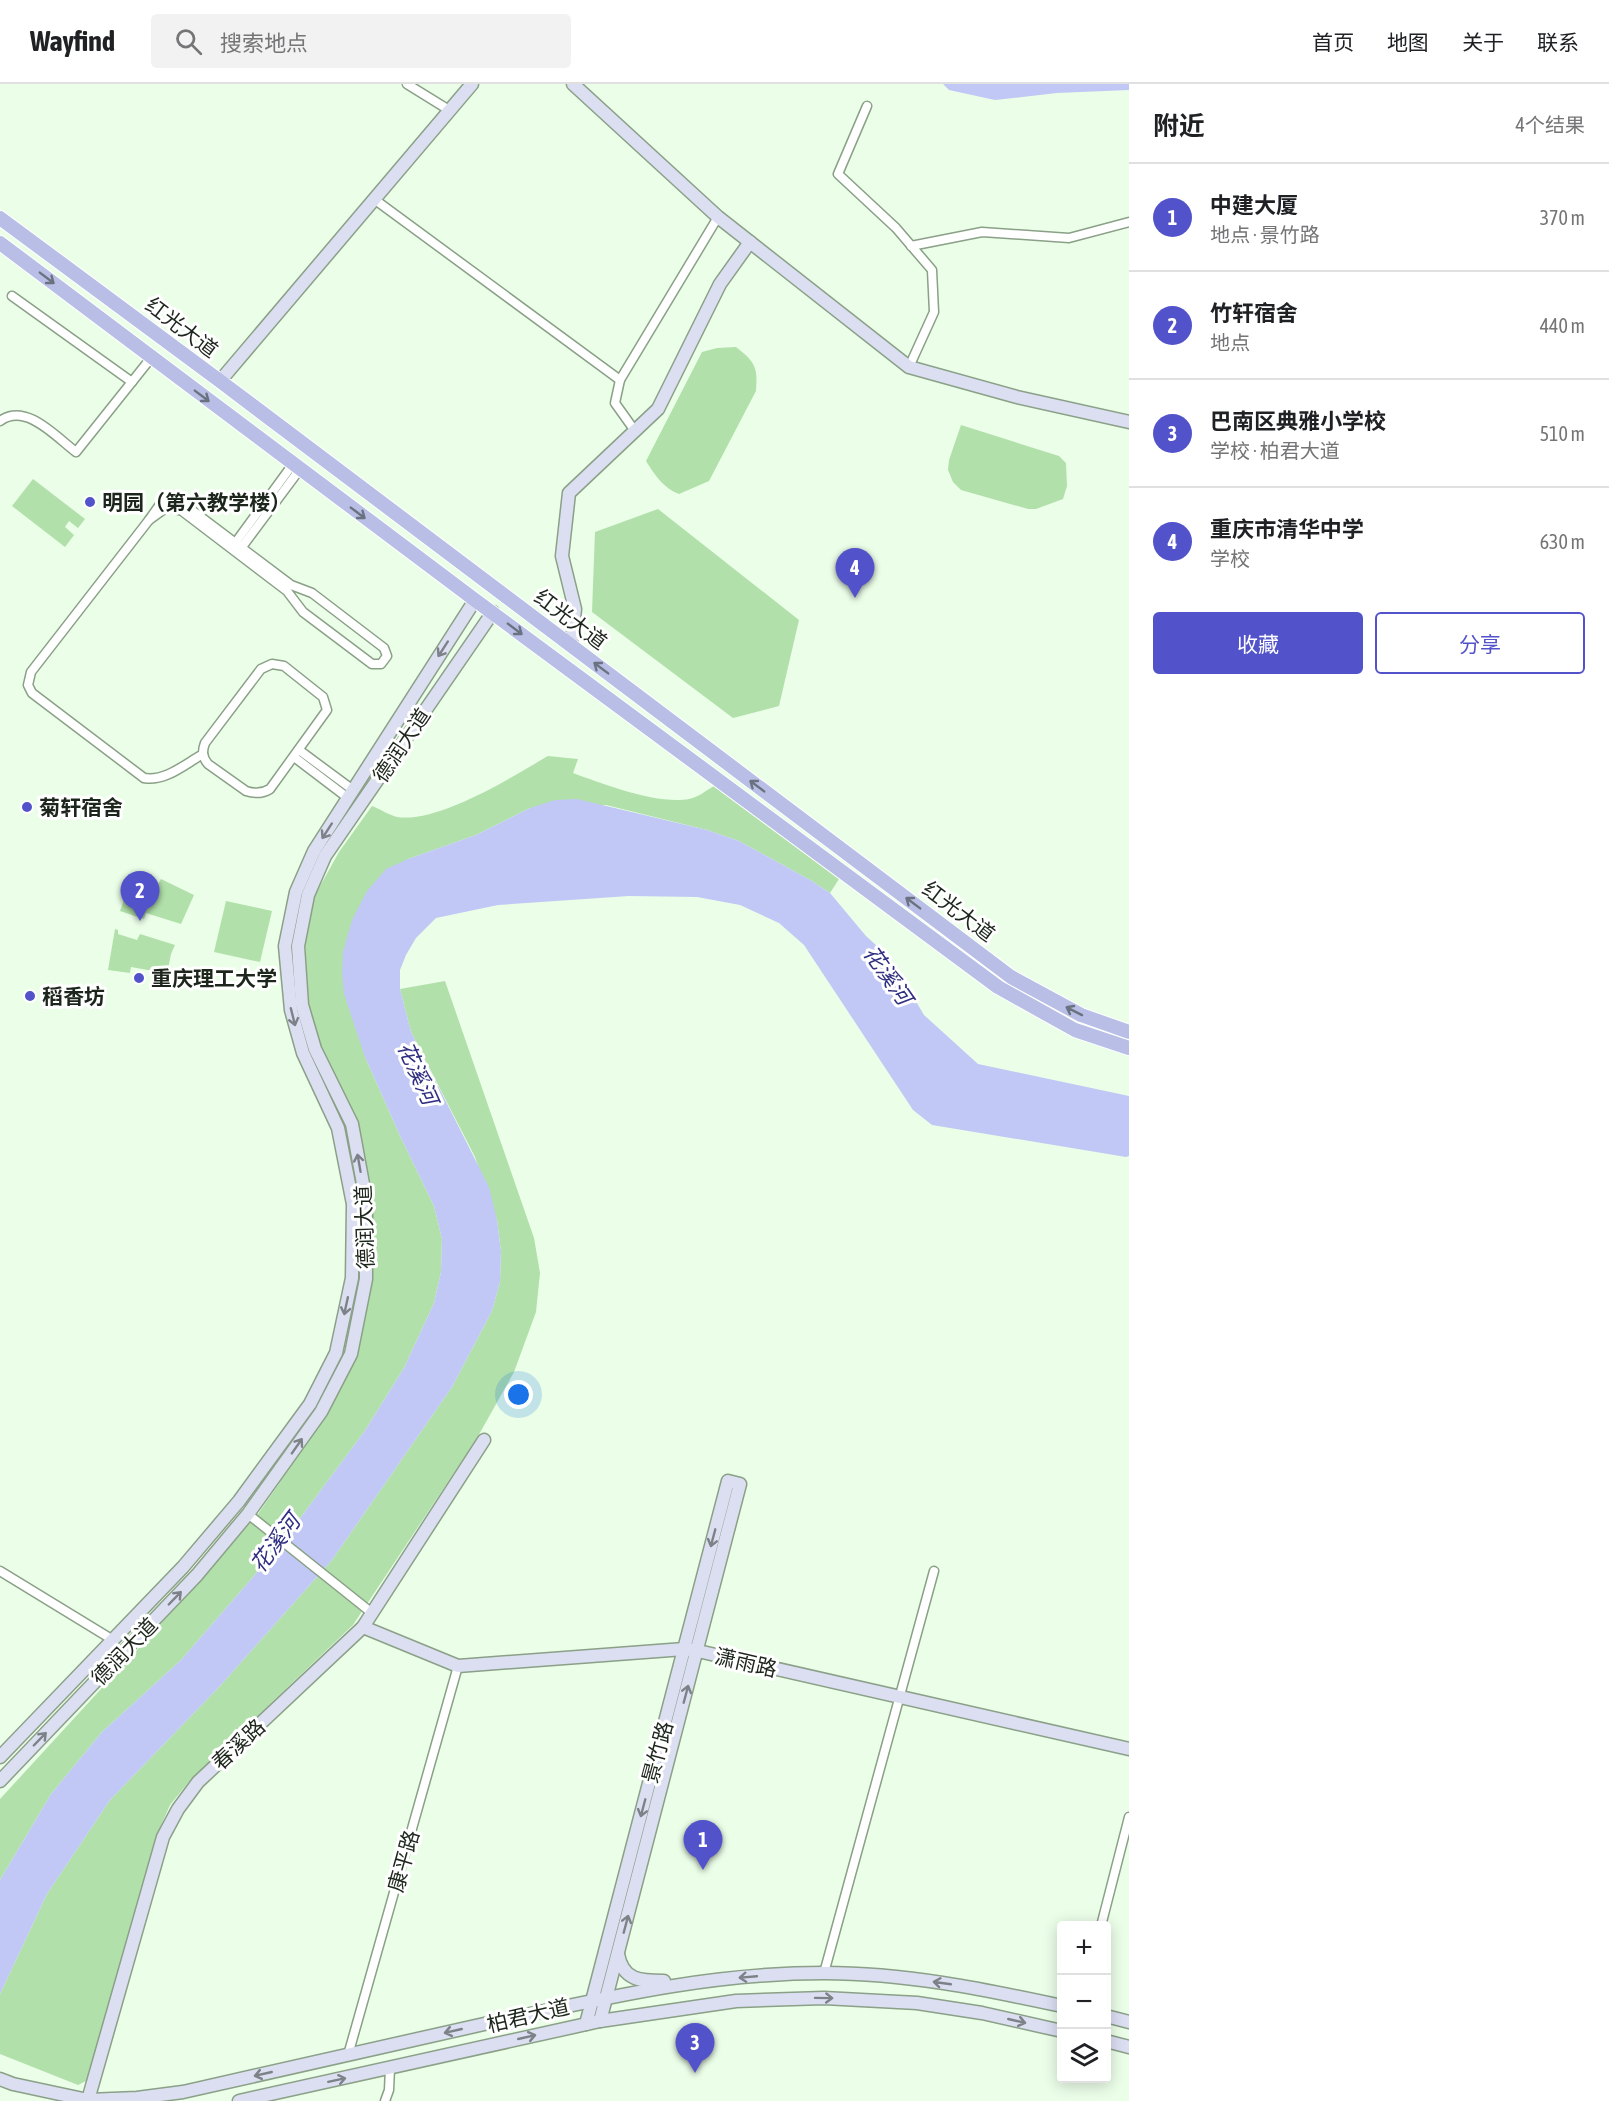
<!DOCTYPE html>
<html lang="zh">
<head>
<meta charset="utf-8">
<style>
  body { margin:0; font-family:"Asap Condensed","Noto Sans SC",sans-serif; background:#f2f2f2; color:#202124 }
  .controls { position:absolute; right:18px; bottom:18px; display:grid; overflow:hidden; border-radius:6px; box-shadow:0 3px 15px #0003 }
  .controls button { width:54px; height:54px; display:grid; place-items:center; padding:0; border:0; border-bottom:2px solid #e0e0e0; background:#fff; color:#202124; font:30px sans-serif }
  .you { position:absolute; left:519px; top:1311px; width:21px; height:21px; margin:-15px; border:4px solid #fff; border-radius:50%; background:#1a73e8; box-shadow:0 0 0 9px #1a73e833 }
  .badge { display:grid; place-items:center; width:39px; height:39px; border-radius:50%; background:#5253ca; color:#fff; font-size:20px; font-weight:700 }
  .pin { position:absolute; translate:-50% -50px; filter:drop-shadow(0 2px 3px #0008) }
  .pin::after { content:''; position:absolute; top:32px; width:21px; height:18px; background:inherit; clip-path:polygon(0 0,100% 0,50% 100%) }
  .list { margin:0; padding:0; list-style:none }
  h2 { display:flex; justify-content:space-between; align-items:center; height:78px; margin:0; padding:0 24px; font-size:26px }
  h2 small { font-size:20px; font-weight:400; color:#757577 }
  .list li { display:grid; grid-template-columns:39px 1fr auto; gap:18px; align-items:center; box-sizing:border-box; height:108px; padding:0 24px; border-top:2px solid #e0e0e0 }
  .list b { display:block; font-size:22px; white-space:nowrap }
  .list p { margin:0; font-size:20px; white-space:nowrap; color:#757577 }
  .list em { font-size:20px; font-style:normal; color:#757577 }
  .actions { display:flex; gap:12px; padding:18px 24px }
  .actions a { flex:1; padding:14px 0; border:2px solid #5253ca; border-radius:6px; text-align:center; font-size:21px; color:#5253ca }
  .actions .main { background:#5253ca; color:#fff }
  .icon { flex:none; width:33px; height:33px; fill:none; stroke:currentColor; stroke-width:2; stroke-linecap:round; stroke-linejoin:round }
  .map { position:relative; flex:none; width:1129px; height:2017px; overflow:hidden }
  header { display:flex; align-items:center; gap:36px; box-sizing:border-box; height:84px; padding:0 30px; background:#fff; border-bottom:2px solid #e0e0e0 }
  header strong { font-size:28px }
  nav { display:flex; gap:33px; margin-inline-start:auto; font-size:21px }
  .search { width:420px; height:54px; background:#f2f2f2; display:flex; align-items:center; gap:15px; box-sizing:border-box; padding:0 21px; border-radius:6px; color:#757577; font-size:22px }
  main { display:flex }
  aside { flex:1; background:#fff }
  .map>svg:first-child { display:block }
</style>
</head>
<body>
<header>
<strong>Wayfind</strong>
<div class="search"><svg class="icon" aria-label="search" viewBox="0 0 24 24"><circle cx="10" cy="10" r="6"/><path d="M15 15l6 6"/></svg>搜索地点</div>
<nav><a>首页</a><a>地图</a><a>关于</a><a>联系</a></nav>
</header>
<main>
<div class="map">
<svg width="1129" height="2017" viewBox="0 0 1129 2017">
  <rect width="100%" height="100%" fill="#ebfee8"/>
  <!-- green -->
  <g fill="#b1e0aa">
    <path d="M736 263C755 278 758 283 756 307L709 397 679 410C663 404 655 391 646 377L702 268 717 264Z"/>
    <polygon points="961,341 1059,372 1066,379 1067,402 1063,415 1036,425 1028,425 961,406 953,398 948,386 949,376"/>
    <polygon points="33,395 85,435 78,444 69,437 65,443 74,451 65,463 12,422"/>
    <polygon points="658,425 799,536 779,622 733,634 592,528 595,448"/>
    <path d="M548 672 578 675 573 689C603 700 658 721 689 715 697 714 707 706 714 702L839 795 830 809 812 797 739 757 707 746 606 721 530 724 476 751 408 775 365 973 401 1054 434 1122 442 1155 441 1188 434 1219 404 1284 364 1348 278 1464 181 1576 102 1648 51 1710 0 1796V1715L201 1496 258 1430 326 1331 372 1194V1114L356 1037 319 962 309 919 305 861 314 813 339 768 372 722C380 725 389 731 397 733 439 739 512 693 548 672Z"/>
    <polygon points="134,788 158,800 161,795 194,811 181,840 146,829 144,835 120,827"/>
    <polygon points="226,817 272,827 260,878 214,868"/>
    <polygon points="115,845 118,846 118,850 137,856 140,850 175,861 171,870 168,885 160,883 159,888 131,883 130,889 108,886"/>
    <polygon points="445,897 534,1154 540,1189 536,1228 514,1288 477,1354 353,1541 191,1695 170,1721 157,1750 88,1996 78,2001 0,1970 0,1910 47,1810 110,1716 220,1602 332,1476 452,1303 492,1227 500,1198 501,1167 497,1136 475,1073 411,948 400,905"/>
  </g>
  <!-- water -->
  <g fill="#c1c8f5">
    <polygon points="943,0 1129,0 1129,6 1057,9 995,16 949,6"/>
    <polygon points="577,715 707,746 739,757 812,797 830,809 866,852 890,874 924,931 978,980 1129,1012 1129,1072 1126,1073 932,1041 913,1026 804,861 779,839 740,821 697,813 629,812 498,821 436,834 416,854 406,871 400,886 400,905 411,948 489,1103 497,1136 501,1167 500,1198 492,1227 452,1303 332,1476 220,1602 110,1716 47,1810 0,1910 0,1796 51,1710 102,1648 181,1576 278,1464 364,1348 404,1284 434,1219 441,1188 442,1155 434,1122 401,1054 365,973 344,910 342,889 343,868 352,836 367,807 386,785 408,775 476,751 530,724 555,716"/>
  </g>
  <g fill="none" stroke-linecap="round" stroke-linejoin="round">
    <!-- street casing -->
    <g stroke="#8aa087" stroke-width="11">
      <g id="street">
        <polyline points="407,0 449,26"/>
        <polyline points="867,22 838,90 896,144 932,186 934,228 909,283"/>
        <polyline points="374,115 620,296 718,133"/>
        <polyline points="911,162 982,148 1069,154 1129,138"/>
        <polyline points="12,212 132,298"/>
        <polyline points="620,296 615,319 635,347"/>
        <path d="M0 337C26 318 56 353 76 368L151 274"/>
        <polygon points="170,416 185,421 291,501 312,509 384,564 387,572 381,580 372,580 303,528 287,507 182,427 167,423 149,436 161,419"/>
        <path d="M149 436 31 588 28 601 32 609 144 694C165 698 185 680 203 670"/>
        <polyline points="233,462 293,380"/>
        <polyline points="239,467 300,385"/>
        <path d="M272 580 284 582 323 613 327 626 270 705C262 710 255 710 246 707L208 680C202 673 202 667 205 659L261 585Z"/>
        <polyline points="299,666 353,706"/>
        <polyline points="294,673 348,714"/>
        <polyline points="248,1430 372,1529"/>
        <polyline points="0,1487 113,1556"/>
        <polyline points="1101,1842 1129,1733"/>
        <polyline points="824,1889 934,1487"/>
        <polyline points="348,1971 458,1582"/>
        <polyline points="385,2017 389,2006 390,1984"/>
      </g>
    </g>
    <!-- secondary casing -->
    <g stroke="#8aa087" stroke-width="15">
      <g id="secondary">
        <polyline points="573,0 718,133 909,283 1017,313 1129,338"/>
        <polyline points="220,297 472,0"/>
        <polyline points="571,561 575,525 562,472 569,409 658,325 720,200 750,158"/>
        <polyline points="363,1543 458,1582 684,1565 698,1567 1129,1665"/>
        <polyline points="0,1673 183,1483 239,1417 310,1320 336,1269 352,1194 353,1120 338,1044 303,969 291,926 285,862 296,808 314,767 475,516"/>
        <polyline points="0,1697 197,1491 248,1430 321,1328 351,1270 366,1195 366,1116 352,1040 315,965 302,921 298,862 308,811 325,772 493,528"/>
        <path d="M618 1870C623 1897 641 1897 664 1897"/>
        <polyline points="1106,1932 1129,1938"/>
        <polyline points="586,1940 728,1397 740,1400 600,1937"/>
        <polyline points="1106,1957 1129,1963"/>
        <path d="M0 1995 13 2000 88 2016 137 2014 183 2008C287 1984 390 1961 493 1938 605 1914 709 1889 824 1889 905 1889 983 1905 1062 1922"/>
        <polyline points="88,2016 163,1753 178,1725 198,1698 363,1543 484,1356"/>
        <polyline points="239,2017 600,1937 736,1917 824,1914 917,1919 982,1929 1062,1947"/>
      </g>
    </g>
    <!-- primary casing -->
    <g stroke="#fff" stroke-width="16">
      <g id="primary">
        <polyline points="0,134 220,297 1011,893 1081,931 1129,948"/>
        <polyline points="0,159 475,516 998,903 1075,946 1129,964"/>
      </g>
    </g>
    <!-- street -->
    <use href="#street" stroke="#fff" stroke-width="8"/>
    <!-- secondary -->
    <use href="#secondary" stroke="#dcdef2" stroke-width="12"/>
    <!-- primary -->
    <use href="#primary" stroke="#b8bee5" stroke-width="14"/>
  </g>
  <!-- one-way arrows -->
  <defs><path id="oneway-shaft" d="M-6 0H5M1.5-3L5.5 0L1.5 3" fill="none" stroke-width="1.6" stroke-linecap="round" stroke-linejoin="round" transform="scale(1.5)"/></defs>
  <g stroke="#6a7280">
    <use href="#oneway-shaft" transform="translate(47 194) rotate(37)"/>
    <use href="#oneway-shaft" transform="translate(202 312) rotate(37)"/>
    <use href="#oneway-shaft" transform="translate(358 429) rotate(37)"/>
    <use href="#oneway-shaft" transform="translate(515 545) rotate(37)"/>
    <use href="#oneway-shaft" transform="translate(601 584) rotate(-143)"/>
    <use href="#oneway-shaft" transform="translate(757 702) rotate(-143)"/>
    <use href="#oneway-shaft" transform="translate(913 819) rotate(-143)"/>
    <use href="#oneway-shaft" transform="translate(1074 927) rotate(-153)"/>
  </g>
  <g stroke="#7c8287">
    <use href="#oneway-shaft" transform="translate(443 565) rotate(123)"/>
    <use href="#oneway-shaft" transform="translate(327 747) rotate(123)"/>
    <use href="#oneway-shaft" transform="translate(293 933) rotate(76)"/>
    <use href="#oneway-shaft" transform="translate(359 1079) rotate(-100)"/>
    <use href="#oneway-shaft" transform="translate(346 1222) rotate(102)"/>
    <use href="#oneway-shaft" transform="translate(297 1362) rotate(-55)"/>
    <use href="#oneway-shaft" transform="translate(713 1454) rotate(105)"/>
    <use href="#oneway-shaft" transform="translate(175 1514) rotate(-46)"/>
    <use href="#oneway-shaft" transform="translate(686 1610) rotate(-75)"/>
    <use href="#oneway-shaft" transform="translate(40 1655) rotate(-46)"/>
    <use href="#oneway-shaft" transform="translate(643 1724) rotate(105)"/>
    <use href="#oneway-shaft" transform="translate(626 1840) rotate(-75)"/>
    <use href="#oneway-shaft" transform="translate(748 1893) rotate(175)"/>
    <use href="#oneway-shaft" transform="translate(942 1899) rotate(-172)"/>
    <use href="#oneway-shaft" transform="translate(824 1914) rotate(1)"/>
    <use href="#oneway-shaft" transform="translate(1017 1937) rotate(13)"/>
    <use href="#oneway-shaft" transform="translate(453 1947) rotate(167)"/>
    <use href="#oneway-shaft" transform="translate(527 1953) rotate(-13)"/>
    <use href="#oneway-shaft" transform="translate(263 1990) rotate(167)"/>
    <use href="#oneway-shaft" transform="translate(337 1996) rotate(-12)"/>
  </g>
  <!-- markers -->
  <g fill="#5253ca" stroke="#fff" stroke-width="2">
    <circle cx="90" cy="418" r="6"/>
    <circle cx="27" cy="723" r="6"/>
    <circle cx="139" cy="894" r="6"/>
    <circle cx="30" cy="912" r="6"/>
  </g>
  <g text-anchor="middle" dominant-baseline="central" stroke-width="6" stroke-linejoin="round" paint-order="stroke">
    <!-- street labels -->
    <g font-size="21" fill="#1d261c" stroke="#fff">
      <text transform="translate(182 243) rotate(37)">红光大道</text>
      <text transform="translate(571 535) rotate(37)">红光大道</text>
      <text transform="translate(401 661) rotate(-56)">德润大道</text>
      <text transform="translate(959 827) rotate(37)">红光大道</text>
      <text transform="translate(364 1143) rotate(-92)">德润大道</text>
      <text transform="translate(124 1567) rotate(-46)">德润大道</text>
      <text transform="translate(746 1578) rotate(13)">潇雨路</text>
      <text transform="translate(238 1660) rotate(-43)">春溪路</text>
      <text transform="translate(657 1668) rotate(-75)">景竹路</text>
      <text transform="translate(403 1777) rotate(-74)">康平路</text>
      <text transform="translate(528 1931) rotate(-13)">柏君大道</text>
    </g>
    <!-- poi labels -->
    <g font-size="21" font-weight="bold" fill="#1d261c" stroke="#fff" text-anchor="start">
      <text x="102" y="418">明园（第六教学楼）</text>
      <text x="39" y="723">菊轩宿舍</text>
      <text x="151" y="894">重庆理工大学</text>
      <text x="42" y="912">稻香坊</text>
    </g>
    <!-- water labels -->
    <g font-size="22" font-style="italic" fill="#302f82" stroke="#fff">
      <text transform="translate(888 891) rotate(55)">花溪河</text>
      <text transform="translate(418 989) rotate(66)">花溪河</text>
      <text transform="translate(275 1459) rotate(-53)">花溪河</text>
    </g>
  </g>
</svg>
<div class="controls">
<button>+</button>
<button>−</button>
<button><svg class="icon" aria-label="layers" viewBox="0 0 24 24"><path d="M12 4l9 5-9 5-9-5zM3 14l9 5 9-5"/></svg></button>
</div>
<div class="you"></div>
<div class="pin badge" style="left:703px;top:1786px">1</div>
<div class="pin badge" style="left:140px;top:837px">2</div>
<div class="pin badge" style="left:695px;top:1989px">3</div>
<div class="pin badge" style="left:855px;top:514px">4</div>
</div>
<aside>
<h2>附近<small>4个结果</small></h2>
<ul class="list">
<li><span class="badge">1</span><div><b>中建大厦</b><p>地点 · 景竹路</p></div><em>370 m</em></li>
<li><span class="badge">2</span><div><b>竹轩宿舍</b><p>地点</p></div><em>440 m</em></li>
<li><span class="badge">3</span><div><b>巴南区典雅小学校</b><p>学校 · 柏君大道</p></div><em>510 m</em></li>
<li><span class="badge">4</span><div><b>重庆市清华中学</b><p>学校</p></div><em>630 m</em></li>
</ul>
<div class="actions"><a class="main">收藏</a><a>分享</a></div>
</aside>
</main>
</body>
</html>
